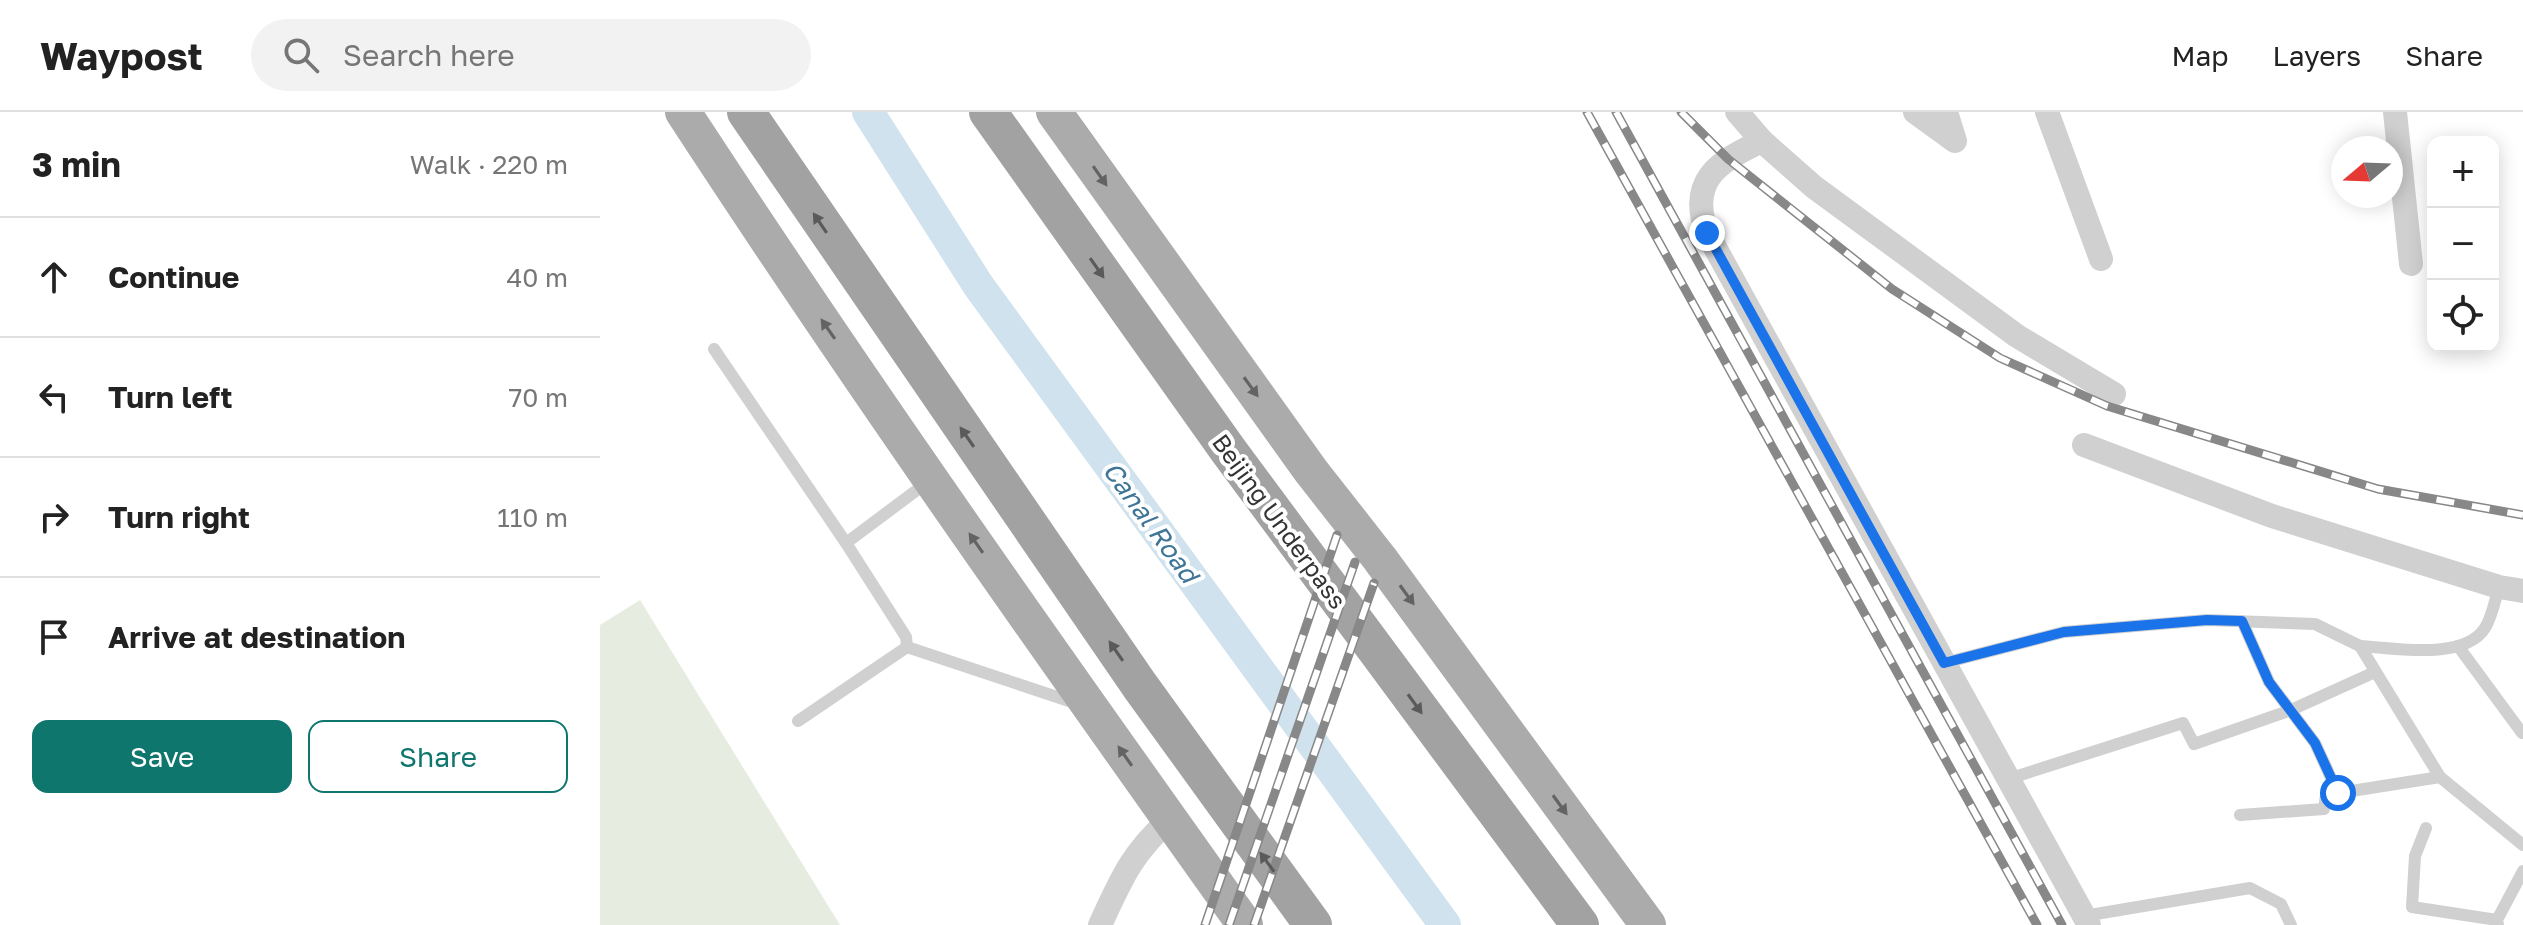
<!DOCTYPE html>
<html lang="en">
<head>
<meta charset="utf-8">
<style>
  body { margin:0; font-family:"Golos Text",sans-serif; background:#f2f2f2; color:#222 }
  .controls { position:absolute; right:24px; top:24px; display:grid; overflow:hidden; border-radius:16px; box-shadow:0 4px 20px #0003 }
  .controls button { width:72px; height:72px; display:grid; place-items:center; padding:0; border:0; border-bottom:2px solid #e0e0e0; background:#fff; color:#222; font:40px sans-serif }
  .compass { position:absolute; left:1731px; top:24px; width:72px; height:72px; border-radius:50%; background:#fff; box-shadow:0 4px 20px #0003; rotate:251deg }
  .stop { position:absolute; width:24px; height:24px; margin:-18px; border:6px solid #1a73e8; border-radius:50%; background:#fff }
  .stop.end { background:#1a73e8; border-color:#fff; box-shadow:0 2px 8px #0008 }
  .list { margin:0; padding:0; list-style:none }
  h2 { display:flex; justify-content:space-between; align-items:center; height:104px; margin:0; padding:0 32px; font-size:34px }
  h2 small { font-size:26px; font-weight:400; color:#767676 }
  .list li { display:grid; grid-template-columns:52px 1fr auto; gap:24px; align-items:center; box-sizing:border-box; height:120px; padding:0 32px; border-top:2px solid #e0e0e0 }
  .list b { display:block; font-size:30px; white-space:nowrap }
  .list em { font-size:26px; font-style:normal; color:#767676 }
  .actions { display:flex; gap:16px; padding:24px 32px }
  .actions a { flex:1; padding:18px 0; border:2px solid #0f766e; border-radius:16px; text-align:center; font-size:28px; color:#0f766e }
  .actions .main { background:#0f766e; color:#fff }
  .icon { flex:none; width:44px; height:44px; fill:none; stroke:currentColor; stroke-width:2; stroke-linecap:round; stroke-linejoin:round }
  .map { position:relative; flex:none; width:1923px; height:813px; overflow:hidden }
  header { display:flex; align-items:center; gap:48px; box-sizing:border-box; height:112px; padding:0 40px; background:#fff; border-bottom:2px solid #e0e0e0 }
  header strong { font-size:38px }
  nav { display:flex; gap:44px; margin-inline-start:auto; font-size:28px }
  .search { width:560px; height:72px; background:#f2f2f2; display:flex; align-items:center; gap:20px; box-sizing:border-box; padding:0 28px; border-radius:44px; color:#767676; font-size:30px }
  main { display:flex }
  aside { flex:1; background:#fff }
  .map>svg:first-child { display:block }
</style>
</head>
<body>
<header>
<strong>Waypost</strong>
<div class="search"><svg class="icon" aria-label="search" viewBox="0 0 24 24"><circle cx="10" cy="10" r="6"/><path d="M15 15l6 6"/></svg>Search here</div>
<nav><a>Map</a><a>Layers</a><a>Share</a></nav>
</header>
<main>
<aside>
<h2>3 min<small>Walk · 220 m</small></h2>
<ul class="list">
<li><svg class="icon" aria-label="ahead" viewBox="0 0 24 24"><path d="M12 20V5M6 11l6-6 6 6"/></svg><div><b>Continue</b></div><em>40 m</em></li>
<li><svg class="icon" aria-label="left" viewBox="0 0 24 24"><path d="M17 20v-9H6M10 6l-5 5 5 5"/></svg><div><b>Turn left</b></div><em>70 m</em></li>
<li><svg class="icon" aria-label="right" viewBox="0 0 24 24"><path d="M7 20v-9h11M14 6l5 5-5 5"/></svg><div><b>Turn right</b></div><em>110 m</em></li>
<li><svg class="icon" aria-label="arrive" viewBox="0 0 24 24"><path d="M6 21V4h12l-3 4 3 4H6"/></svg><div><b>Arrive at destination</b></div></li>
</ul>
<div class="actions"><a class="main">Save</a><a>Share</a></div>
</aside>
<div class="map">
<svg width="1923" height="813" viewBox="0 0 1923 813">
  <rect width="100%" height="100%" fill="#fff"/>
  <!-- pitch -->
  <polygon fill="#e6ecdf" points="40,488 240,813 0,813 0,513"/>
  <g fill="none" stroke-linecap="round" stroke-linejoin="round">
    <!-- canal -->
    <polyline stroke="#cfe2ee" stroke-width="32" points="268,0 378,173 845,813"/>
    <!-- service -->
    <g stroke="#d0d0d0" stroke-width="12">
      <polyline points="114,237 246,431 306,525 307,535 198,609"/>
      <polyline points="246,431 329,369"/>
      <polyline points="1642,509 1669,570 1715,631 1738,681"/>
      <path d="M1760 534C1794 536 1864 549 1885 516 1892 505 1895 488 1899 475"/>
      <polyline points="1858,534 1922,621"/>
      <polyline points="307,535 475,591"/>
      <polyline points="1344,551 1464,520 1607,508 1715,512 1760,534 1840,665 1923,733"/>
      <polyline points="1408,667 1583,611 1594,632 1691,598 1775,560"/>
      <polyline points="1640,703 1724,697 1726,683 1840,665"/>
      <polyline points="1826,716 1815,744 1812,795 1897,808"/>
      <polyline points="1484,804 1650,776 1681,792 1691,813"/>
      <polyline points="1898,813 1897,808 1923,759"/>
    </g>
    <!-- minor -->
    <g stroke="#d0d0d0" stroke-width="24">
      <path d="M1137 0 1162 29C1117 50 1088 69 1107 121L1489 813"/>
      <polyline points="1315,0 1355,29 1346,0"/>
      <polyline points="1447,0 1501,147"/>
      <polyline points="1795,0 1811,152"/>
      <polyline points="1162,29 1214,75 1417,224 1514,282"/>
      <polyline points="1484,333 1672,404 1899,475 1923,479"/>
      <path d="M500 813C521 768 531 742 569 708"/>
    </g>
    <!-- primary -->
    <g stroke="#ababab" stroke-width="36">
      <path d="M83 0C263 276 454 545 645 813"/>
      <polyline points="454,0 711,359 780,447 1048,813"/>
    </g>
    <!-- trunk -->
    <g stroke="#a2a2a2" stroke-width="38">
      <polyline points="146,0 540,574 713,813"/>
      <polyline points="388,0 628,338 980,813"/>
    </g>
    <!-- rail casing -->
    <g stroke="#888" stroke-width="9">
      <g id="rail">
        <polyline points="987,0 1437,813"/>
        <polyline points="1016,0 1462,813"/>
        <polyline points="1081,0 1128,47 1292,177 1400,246 1507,294 1778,377 1923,403"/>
        <polyline points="605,813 737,423"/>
        <polyline points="629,813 755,450"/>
        <polyline points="654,813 774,471"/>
      </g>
    </g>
    <!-- rail -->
    <use href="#rail" stroke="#fff" stroke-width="6" stroke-dasharray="18" stroke-linecap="butt"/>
  </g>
  <!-- one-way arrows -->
  <defs><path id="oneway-solid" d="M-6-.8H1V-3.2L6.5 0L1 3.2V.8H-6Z" transform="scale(2)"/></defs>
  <g fill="#636363">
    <use href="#oneway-solid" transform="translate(500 64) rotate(55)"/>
    <use href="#oneway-solid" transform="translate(228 217) rotate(-125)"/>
    <use href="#oneway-solid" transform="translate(651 275) rotate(54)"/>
    <use href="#oneway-solid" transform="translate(376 431) rotate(-125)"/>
    <use href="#oneway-solid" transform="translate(807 483) rotate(54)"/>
    <use href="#oneway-solid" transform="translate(525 644) rotate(-125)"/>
    <use href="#oneway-solid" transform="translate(960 693) rotate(54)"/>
  </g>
  <g fill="#5a5a5a">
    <use href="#oneway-solid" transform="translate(220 111) rotate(-124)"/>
    <use href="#oneway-solid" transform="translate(497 156) rotate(55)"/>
    <use href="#oneway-solid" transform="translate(367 325) rotate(-125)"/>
    <use href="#oneway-solid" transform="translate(516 539) rotate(-125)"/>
    <use href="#oneway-solid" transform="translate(815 592) rotate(54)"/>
    <use href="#oneway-solid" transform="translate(667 750) rotate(-126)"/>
  </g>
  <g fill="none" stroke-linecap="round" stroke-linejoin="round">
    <!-- route -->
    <polyline stroke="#1a73e8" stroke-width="10" points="1107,121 1344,551 1464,520 1607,508 1642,509 1669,570 1715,631 1738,681"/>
  </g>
  <g text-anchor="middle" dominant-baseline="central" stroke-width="8" stroke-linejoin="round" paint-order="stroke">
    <!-- street labels -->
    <g font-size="24" fill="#333" stroke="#fff">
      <text transform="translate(680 409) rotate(54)">Beijing Underpass</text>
    </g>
    <!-- water labels -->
    <g font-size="26" font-style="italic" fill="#3f7597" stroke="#fff">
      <text transform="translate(551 410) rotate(54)">Canal Road</text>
    </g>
  </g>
</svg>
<div class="controls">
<button>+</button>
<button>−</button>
<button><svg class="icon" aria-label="locate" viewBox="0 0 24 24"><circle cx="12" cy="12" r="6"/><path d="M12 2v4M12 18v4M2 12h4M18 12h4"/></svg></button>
</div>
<svg class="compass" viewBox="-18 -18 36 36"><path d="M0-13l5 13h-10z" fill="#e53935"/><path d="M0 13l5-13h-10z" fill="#767676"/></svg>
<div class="stop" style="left:1738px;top:681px"></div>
<div class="stop end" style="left:1107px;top:121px"></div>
</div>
</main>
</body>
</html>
